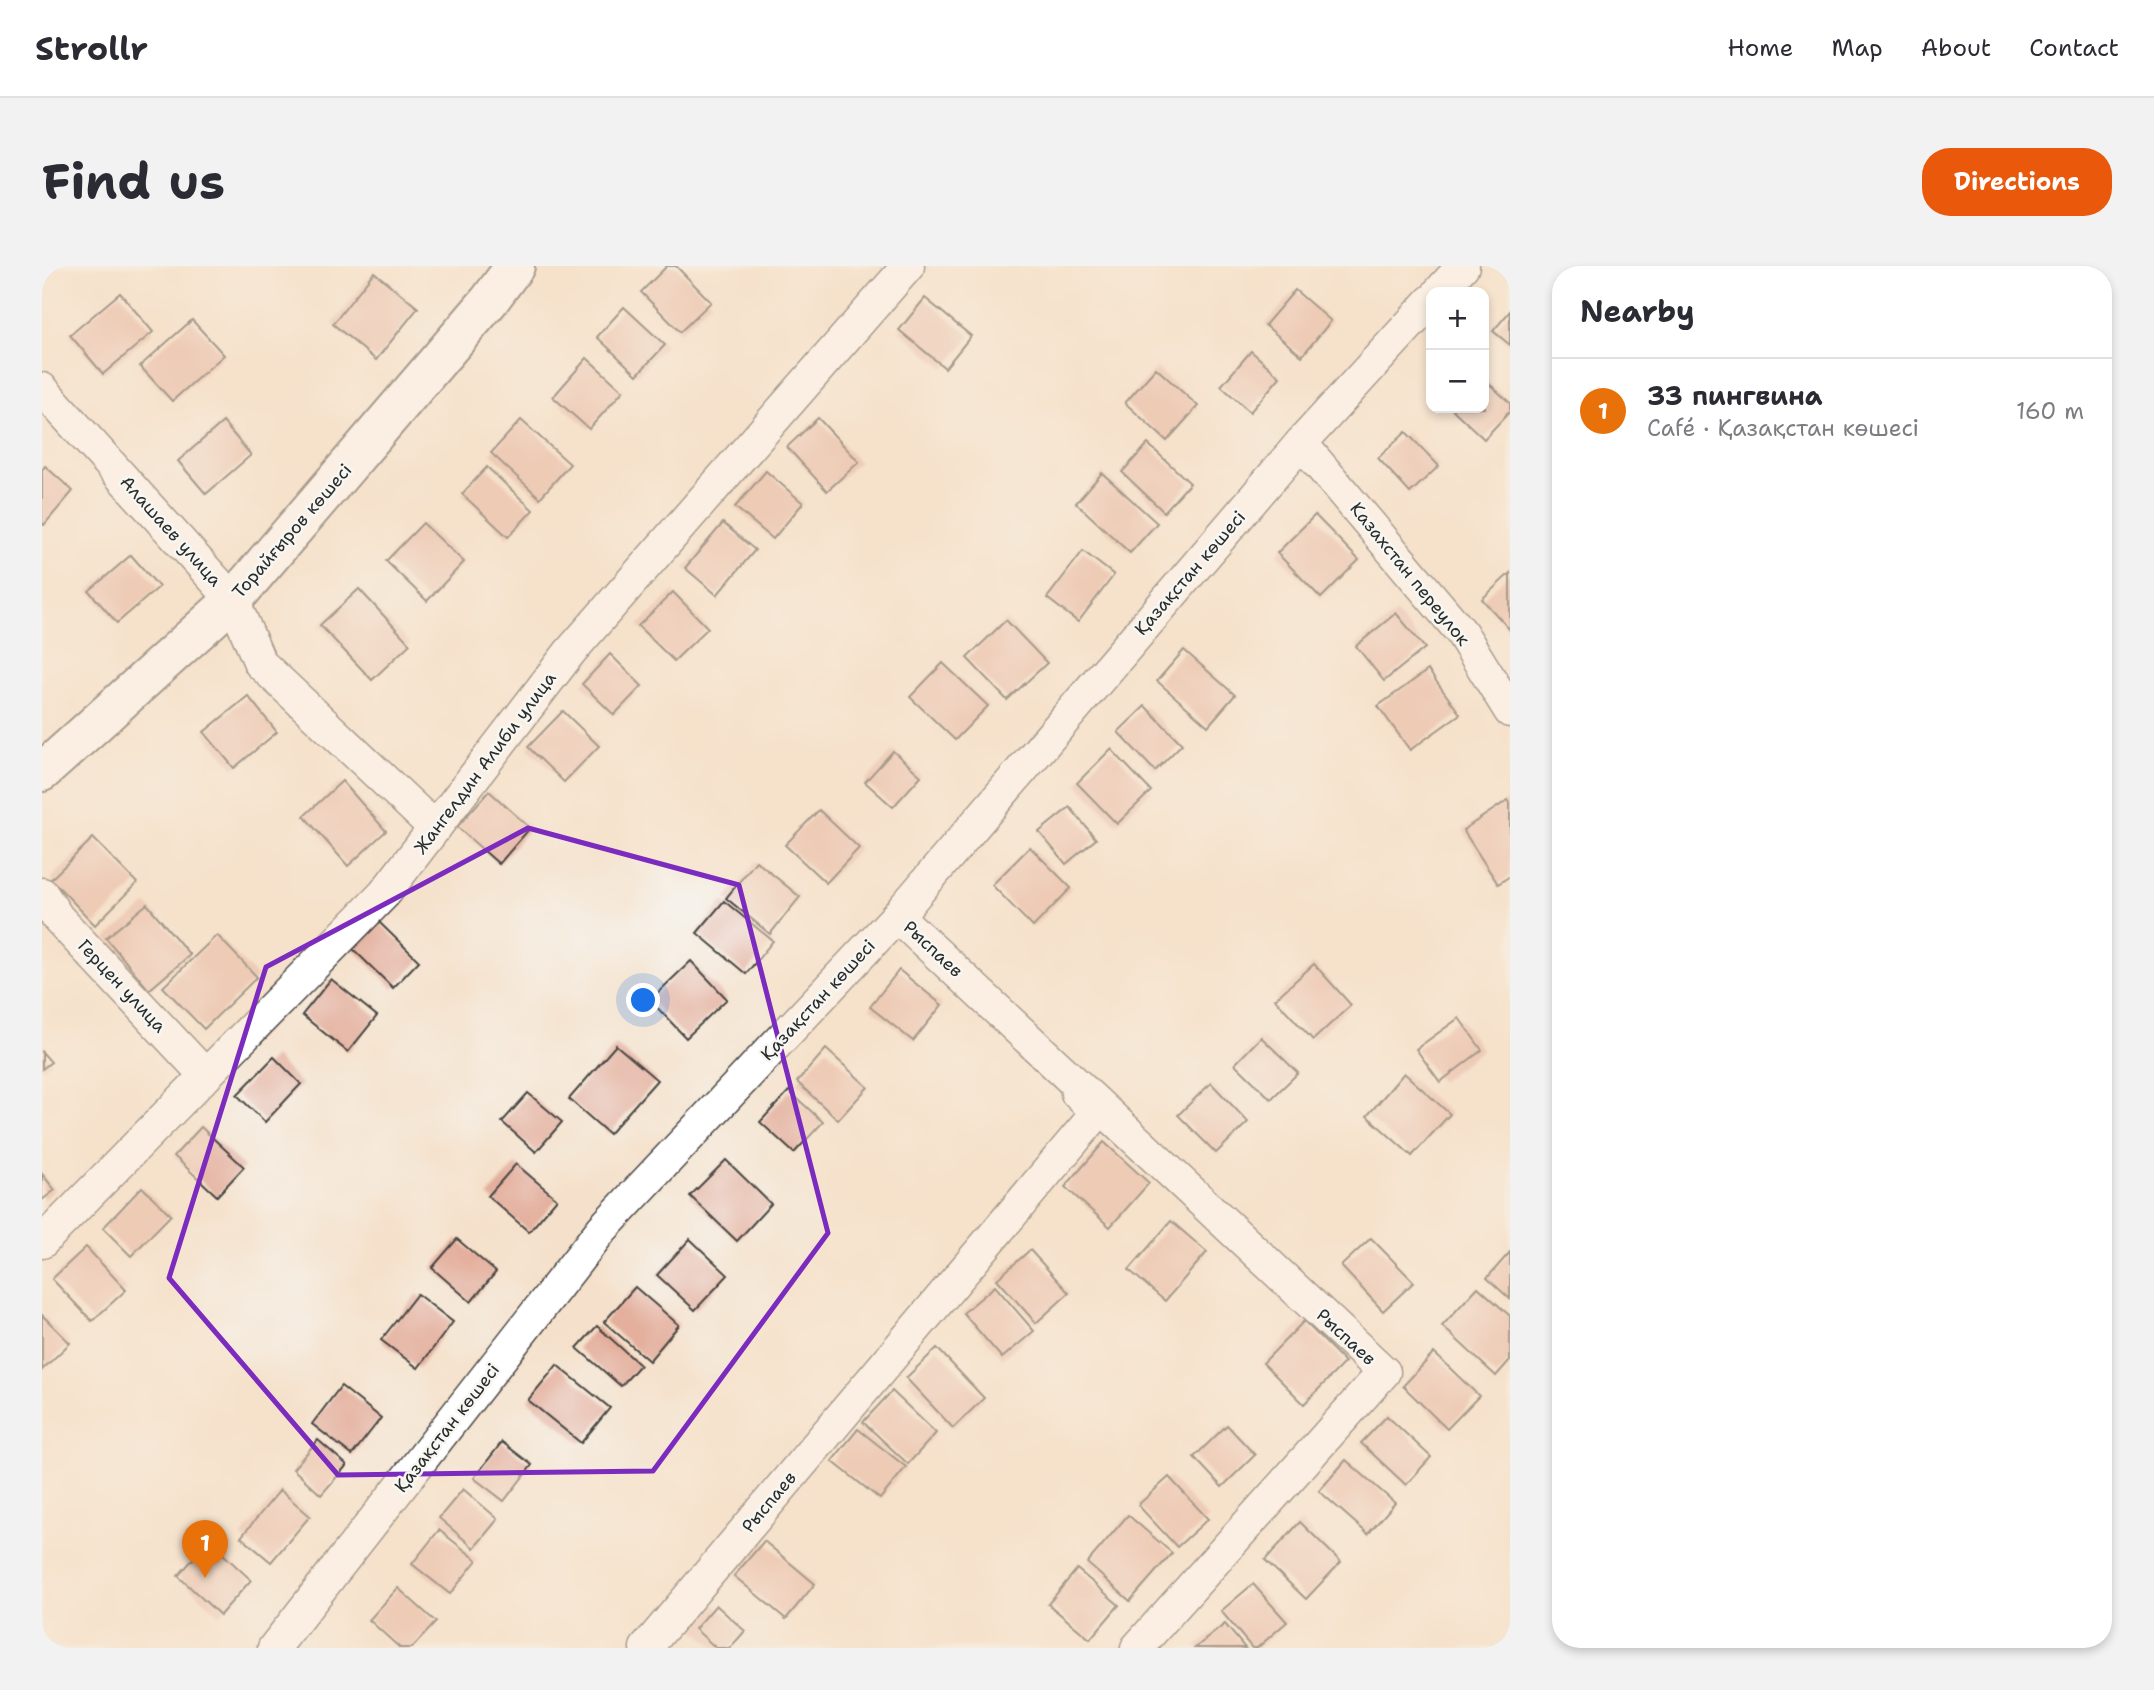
<!DOCTYPE html>
<html lang="en">
<head>
<meta charset="utf-8">
<style>
  body { margin:0; font-family:"Shantell Sans",sans-serif; background:#f2f2f3; color:#2b2b33 }
  .controls { position:absolute; right:21px; top:21px; display:grid; overflow:hidden; border-radius:14px; box-shadow:0 4px 10px #0003 }
  .controls button { width:63px; height:63px; display:grid; place-items:center; padding:0; border:0; border-bottom:2px solid #e1e1e2; background:#fff; color:#2b2b33; font:35px sans-serif }
  .you { position:absolute; left:602px; top:735px; width:24px; height:24px; margin:-18px; border:5px solid #fff; border-radius:50%; background:#1a73e8; box-shadow:0 0 0 10px #1a73e833 }
  .badge { display:grid; place-items:center; width:46px; height:46px; border-radius:50%; background:#ea580c; color:#fff; font-size:23px; font-weight:700 }
  .pin { position:absolute; translate:-50% -58px; filter:drop-shadow(0 2px 4px #0008) }
  .pin::after { content:''; position:absolute; top:37px; width:24px; height:21px; background:inherit; clip-path:polygon(0 0,100% 0,50% 100%) }
  .list { margin:0; padding:0; list-style:none }
  h2 { display:flex; justify-content:space-between; align-items:center; height:91px; margin:0; padding:0 28px; font-size:30px }
  h2 small { font-size:23px; font-weight:400; color:#7c7c81 }
  .list li { display:grid; grid-template-columns:46px 1fr auto; gap:21px; align-items:center; box-sizing:border-box; height:105px; padding:0 28px; border-top:2px solid #e1e1e2 }
  .list b { display:block; font-size:26px; white-space:nowrap }
  .list p { margin:0; font-size:23px; white-space:nowrap; color:#7c7c81 }
  .list em { font-size:23px; font-style:normal; color:#7c7c81 }
  .map { position:relative; flex:none; width:1468px; height:1382px; overflow:hidden; border-radius:28px }
  header { display:flex; align-items:center; gap:42px; box-sizing:border-box; height:98px; padding:0 35px; background:#fff; border-bottom:2px solid #e1e1e2 }
  header strong { font-size:33px }
  nav { display:flex; gap:38px; margin-inline-start:auto; font-size:24px }
  .intro { display:flex; align-items:center; justify-content:space-between; box-sizing:border-box; height:168px; padding:0 42px }
  h1 { margin:0; font-size:49px }
  .button { padding:18px 32px; border-radius:28px; background:#ea580c; color:#fff; font-size:24px; font-weight:700 }
  main { display:flex; gap:42px; padding:0 42px }
  aside { flex:1; background:#fff; border-radius:28px; box-shadow:0 4px 10px #0003 }
  .map>svg:first-child { display:block }
</style>
</head>
<body>
<header>
<strong>Strollr</strong>
<nav><a>Home</a><a>Map</a><a>About</a><a>Contact</a></nav>
</header>
<div class="intro"><h1>Find us</h1><a class="button">Directions</a></div>
<main>
<div class="map">
<svg width="1468" height="1382" viewBox="0 0 1468 1382">
  <rect width="100%" height="100%" fill="#f6f6f2"/>
  <filter id="ink" filterUnits="userSpaceOnUse"><feTurbulence type="fractalNoise" baseFrequency=".0143" numOctaves="2"/><feDisplacementMap in="SourceGraphic" scale="14" xChannelSelector="R" yChannelSelector="G"/><feConvolveMatrix kernelMatrix="1 2 1 2 8 2 1 2 1" color-interpolation-filters="sRGB"/></filter>
  <filter id="wash" filterUnits="userSpaceOnUse"><feTurbulence type="fractalNoise" baseFrequency=".00686" numOctaves="4" result="noise"/><feDisplacementMap in="SourceGraphic" scale="28" xChannelSelector="R" yChannelSelector="G"/><feGaussianBlur stdDeviation="1.57" result="paint"/><feColorMatrix in="noise" values="0 0 0 0 0 0 0 0 0 0 0 0 0 0 0 0 0 1.4 0 .05"/><feComposite in="paint" operator="in"/></filter>
  <g filter="url(#wash)">
    <rect width="100%" height="100%" fill="#f5e1cb"/>
    <g id="blocks">
      <!-- building -->
      <g fill="#e4af9c">
        <polygon points="625,0 634,0 669,36 638,66 599,26"/>
        <polygon points="332,6 376,42 334,94 291,58"/>
        <polygon points="1253,24 1289,55 1260,90 1223,59"/>
        <polygon points="78,27 111,66 61,108 28,69"/>
        <polygon points="883,32 929,70 903,102 857,64"/>
        <polygon points="582,41 623,79 595,109 555,71"/>
        <polygon points="1468,45 1468,79 1451,65"/>
        <polygon points="150,54 182,89 130,135 98,100"/>
        <polygon points="1209,85 1238,111 1208,146 1179,120"/>
        <polygon points="545,92 581,125 547,163 511,131"/>
        <polygon points="1114,102 1156,140 1125,175 1083,137"/>
        <polygon points="1442,113 1468,137 1468,145 1442,173 1409,142 1442,142"/>
        <polygon points="776,152 817,196 785,225 745,181"/>
        <polygon points="479,154 528,198 498,232 449,187"/>
        <polygon points="181,156 209,189 164,228 136,195"/>
        <polygon points="1364,166 1397,200 1368,227 1336,192"/>
        <polygon points="1106,178 1148,217 1122,246 1080,206"/>
        <polygon points="3,200 31,225 2,259 0,257 0,204"/>
        <polygon points="445,201 491,244 466,271 420,228"/>
        <polygon points="724,205 761,237 731,273 693,241"/>
        <polygon points="1060,207 1115,257 1088,287 1034,237"/>
        <polygon points="1273,249 1317,294 1279,332 1235,287"/>
        <polygon points="381,257 422,296 385,335 344,295"/>
        <polygon points="681,257 713,284 675,329 643,302"/>
        <polygon points="1041,285 1072,309 1036,356 1005,332"/>
        <polygon points="89,289 117,321 75,357 47,325"/>
        <polygon points="1468,307 1468,364 1440,333"/>
        <polygon points="317,323 368,378 330,414 278,359"/>
        <polygon points="631,326 666,362 632,395 596,360"/>
        <polygon points="1354,347 1383,382 1342,415 1314,380"/>
        <polygon points="964,354 1005,397 965,434 925,392"/>
        <polygon points="1142,384 1193,429 1166,460 1115,415"/>
        <polygon points="568,388 600,420 572,449 540,418"/>
        <polygon points="901,397 946,440 913,474 868,431"/>
        <polygon points="1386,404 1418,448 1368,484 1336,440"/>
        <polygon points="206,430 235,466 192,502 162,466"/>
        <polygon points="1103,440 1140,478 1113,505 1076,466"/>
        <polygon points="521,445 557,480 522,516 486,481"/>
        <polygon points="1069,483 1109,525 1075,558 1035,517"/>
        <polygon points="851,485 879,510 851,541 823,516"/>
        <polygon points="300,515 344,565 306,600 262,550"/>
        <polygon points="447,525 488,562 457,598 415,561"/>
        <polygon points="1466,534 1468,537 1468,610 1456,618 1421,564"/>
        <polygon points="1028,541 1054,573 1024,598 997,566"/>
        <polygon points="777,544 817,582 784,617 743,579"/>
        <polygon points="51,572 95,617 53,659 9,613"/>
        <polygon points="988,581 1029,622 991,661 950,619"/>
        <polygon points="714,595 758,631 728,668 684,632"/>
        <polygon points="682,635 731,675 704,708 655,667"/>
        <polygon points="105,638 148,689 107,724 64,672"/>
        <polygon points="337,656 377,695 351,722 311,683"/>
        <polygon points="175,669 215,711 162,763 121,721"/>
        <polygon points="649,695 685,733 644,772 608,734"/>
        <polygon points="1272,698 1309,739 1271,774 1233,733"/>
        <polygon points="857,704 900,739 871,775 828,741"/>
        <polygon points="289,713 335,750 306,786 260,749"/>
        <polygon points="1417,752 1440,784 1398,816 1374,783"/>
        <polygon points="1219,771 1256,807 1229,833 1193,798"/>
        <polygon points="574,779 615,814 567,868 527,833"/>
        <polygon points="784,783 826,821 796,854 755,816"/>
        <polygon points="0,786 9,796 0,803"/>
        <polygon points="232,791 259,818 223,856 195,829"/>
        <polygon points="1362,807 1408,848 1370,890 1325,850"/>
        <polygon points="1169,817 1206,856 1174,887 1136,849"/>
        <polygon points="747,825 781,856 752,887 718,856"/>
        <polygon points="486,827 520,856 494,886 460,856"/>
        <polygon points="159,861 202,901 175,930 132,890"/>
        <polygon points="1062,876 1107,917 1068,961 1023,921"/>
        <polygon points="684,894 729,938 695,975 648,930"/>
        <polygon points="474,898 515,933 487,966 446,930"/>
        <polygon points="0,908 13,924 0,934"/>
        <polygon points="100,921 129,949 89,990 61,962"/>
        <polygon points="1129,955 1165,986 1123,1035 1087,1004"/>
        <polygon points="1329,972 1372,1016 1341,1045 1299,1000"/>
        <polygon points="415,973 454,1006 429,1036 390,1002"/>
        <polygon points="648,973 686,1009 653,1044 615,1009"/>
        <polygon points="44,981 84,1024 50,1055 10,1013"/>
        <polygon points="988,984 1027,1027 994,1057 955,1013"/>
        <polygon points="1468,986 1468,1033 1445,1012"/>
        <polygon points="953,1020 992,1065 960,1092 921,1047"/>
        <polygon points="593,1021 637,1059 607,1095 562,1056"/>
        <polygon points="1436,1021 1468,1050 1468,1094 1454,1110 1400,1060"/>
        <polygon points="375,1028 411,1056 376,1102 339,1074"/>
        <polygon points="0,1049 28,1077 0,1104"/>
        <polygon points="1262,1055 1303,1096 1262,1138 1221,1097"/>
        <polygon points="555,1060 598,1099 579,1120 535,1082"/>
        <polygon points="895,1082 942,1132 911,1162 864,1112"/>
        <polygon points="1392,1087 1437,1130 1405,1163 1361,1120"/>
        <polygon points="515,1099 568,1142 539,1177 486,1134"/>
        <polygon points="299,1120 339,1152 310,1189 270,1158"/>
        <polygon points="850,1125 894,1167 866,1198 821,1156"/>
        <polygon points="1345,1150 1389,1191 1364,1219 1319,1177"/>
        <polygon points="1185,1159 1213,1189 1180,1221 1152,1191"/>
        <polygon points="816,1163 864,1201 838,1233 790,1195"/>
        <polygon points="276,1174 305,1199 279,1229 251,1203"/>
        <polygon points="460,1176 490,1199 462,1235 432,1212"/>
        <polygon points="1304,1194 1353,1237 1326,1268 1277,1225"/>
        <polygon points="1127,1211 1166,1253 1135,1281 1096,1239"/>
        <polygon points="421,1223 456,1253 432,1282 397,1252"/>
        <polygon points="238,1224 268,1250 229,1296 199,1271"/>
        <polygon points="1086,1249 1130,1287 1088,1335 1045,1297"/>
        <polygon points="1258,1256 1299,1296 1264,1333 1223,1294"/>
        <polygon points="397,1264 435,1294 408,1328 370,1298"/>
        <polygon points="167,1275 209,1314 178,1349 136,1310"/>
        <polygon points="722,1275 773,1318 744,1353 692,1310"/>
        <polygon points="1035,1303 1077,1339 1048,1373 1006,1338"/>
        <polygon points="1211,1318 1245,1356 1215,1382 1210,1382 1179,1345"/>
        <polygon points="356,1322 394,1356 370,1382 358,1382 327,1354"/>
        <polygon points="674,1339 703,1365 688,1382 674,1382 653,1363"/>
        <polygon points="1183,1358 1203,1382 1153,1382"/>
      </g>
    </g>
  </g>
  <g filter="url(#ink)">
    <use href="#blocks" fill-opacity="0" stroke="#494643" stroke-width="2"/>
    <g fill="none" stroke-linecap="round" stroke-linejoin="round">
      <!-- minor casing -->
      <g stroke="#494643" stroke-width="35">
        <g id="minor">
          <polyline points="1397,26 1421,0"/>
          <polyline points="0,123 191,334 218,397 393,562"/>
          <polyline points="1259,177 1419,366 1468,445"/>
          <polyline points="0,628 16,652 164,810"/>
          <polyline points="855,650 1342,1106 1095,1382"/>
          <polyline points="0,976 342,628 528,386 866,0"/>
          <polyline points="232,1382 560,963 855,650 1259,177 1389,35"/>
          <polyline points="604,1382 1055,847 1035,827"/>
        </g>
      </g>
      <!-- tertiary casing -->
      <g stroke="#494643" stroke-width="42">
        <polyline id="tertiary" points="0,506 191,334 447,35 473,0"/>
      </g>
      <!-- minor -->
      <use href="#minor" stroke="#fff" stroke-width="32"/>
      <!-- tertiary -->
      <use href="#tertiary" stroke="#fff" stroke-width="38"/>
    </g>
  </g>
  <!-- marked area -->
  <path d="M0 0H1468V1382H0ZM486 562 697 619 786 967 611 1205 296 1209 127 1012 224 701Z" fill="#f5e1cb" fill-opacity=".55" fill-rule="evenodd"/>
  <path fill="none" stroke="#7b2cbf" stroke-width="5" stroke-linejoin="round" d="M486 562 697 619 786 967 611 1205 296 1209 127 1012 224 701Z"/>
  <g text-anchor="middle" dominant-baseline="central" stroke-width="5" stroke-linejoin="round" paint-order="stroke">
    <!-- street labels -->
    <g font-size="18" fill="#2b2b2b" stroke="#f6f6f2">
      <text transform="translate(129 265) rotate(48)">Алашаев улица</text>
      <text transform="translate(250 265) rotate(-49)">Торайғыров көшесі</text>
      <text transform="translate(1148 307) rotate(-49)">Қазақстан көшесі</text>
      <text transform="translate(1368 308) rotate(51)">Казахстан переулок</text>
      <text transform="translate(443 497) rotate(-53)">Жангелдин Алиби улица</text>
      <text transform="translate(891 683) rotate(43)">Рыспаев</text>
      <text transform="translate(80 720) rotate(47)">Герцен улица</text>
      <text transform="translate(776 734) rotate(-47)">Қазақстан көшесі</text>
      <text transform="translate(1304 1071) rotate(43)">Рыспаев</text>
      <text transform="translate(405 1162) rotate(-52)">Қазақстан көшесі</text>
      <text transform="translate(727 1236) rotate(-50)">Рыспаев</text>
    </g>
  </g>
</svg>
<div class="controls">
<button>+</button>
<button>−</button>
</div>
<div class="you"></div>
<div class="pin badge" style="left:163px;top:1312px;background:#e8710a">1</div>
</div>
<aside>
<h2>Nearby<small></small></h2>
<ul class="list">
<li><span class="badge" style="background:#e8710a">1</span><div><b>33 пингвина</b><p>Café · Қазақстан көшесі</p></div><em>160 m</em></li>
</ul>
</aside>
</main>
</body>
</html>
